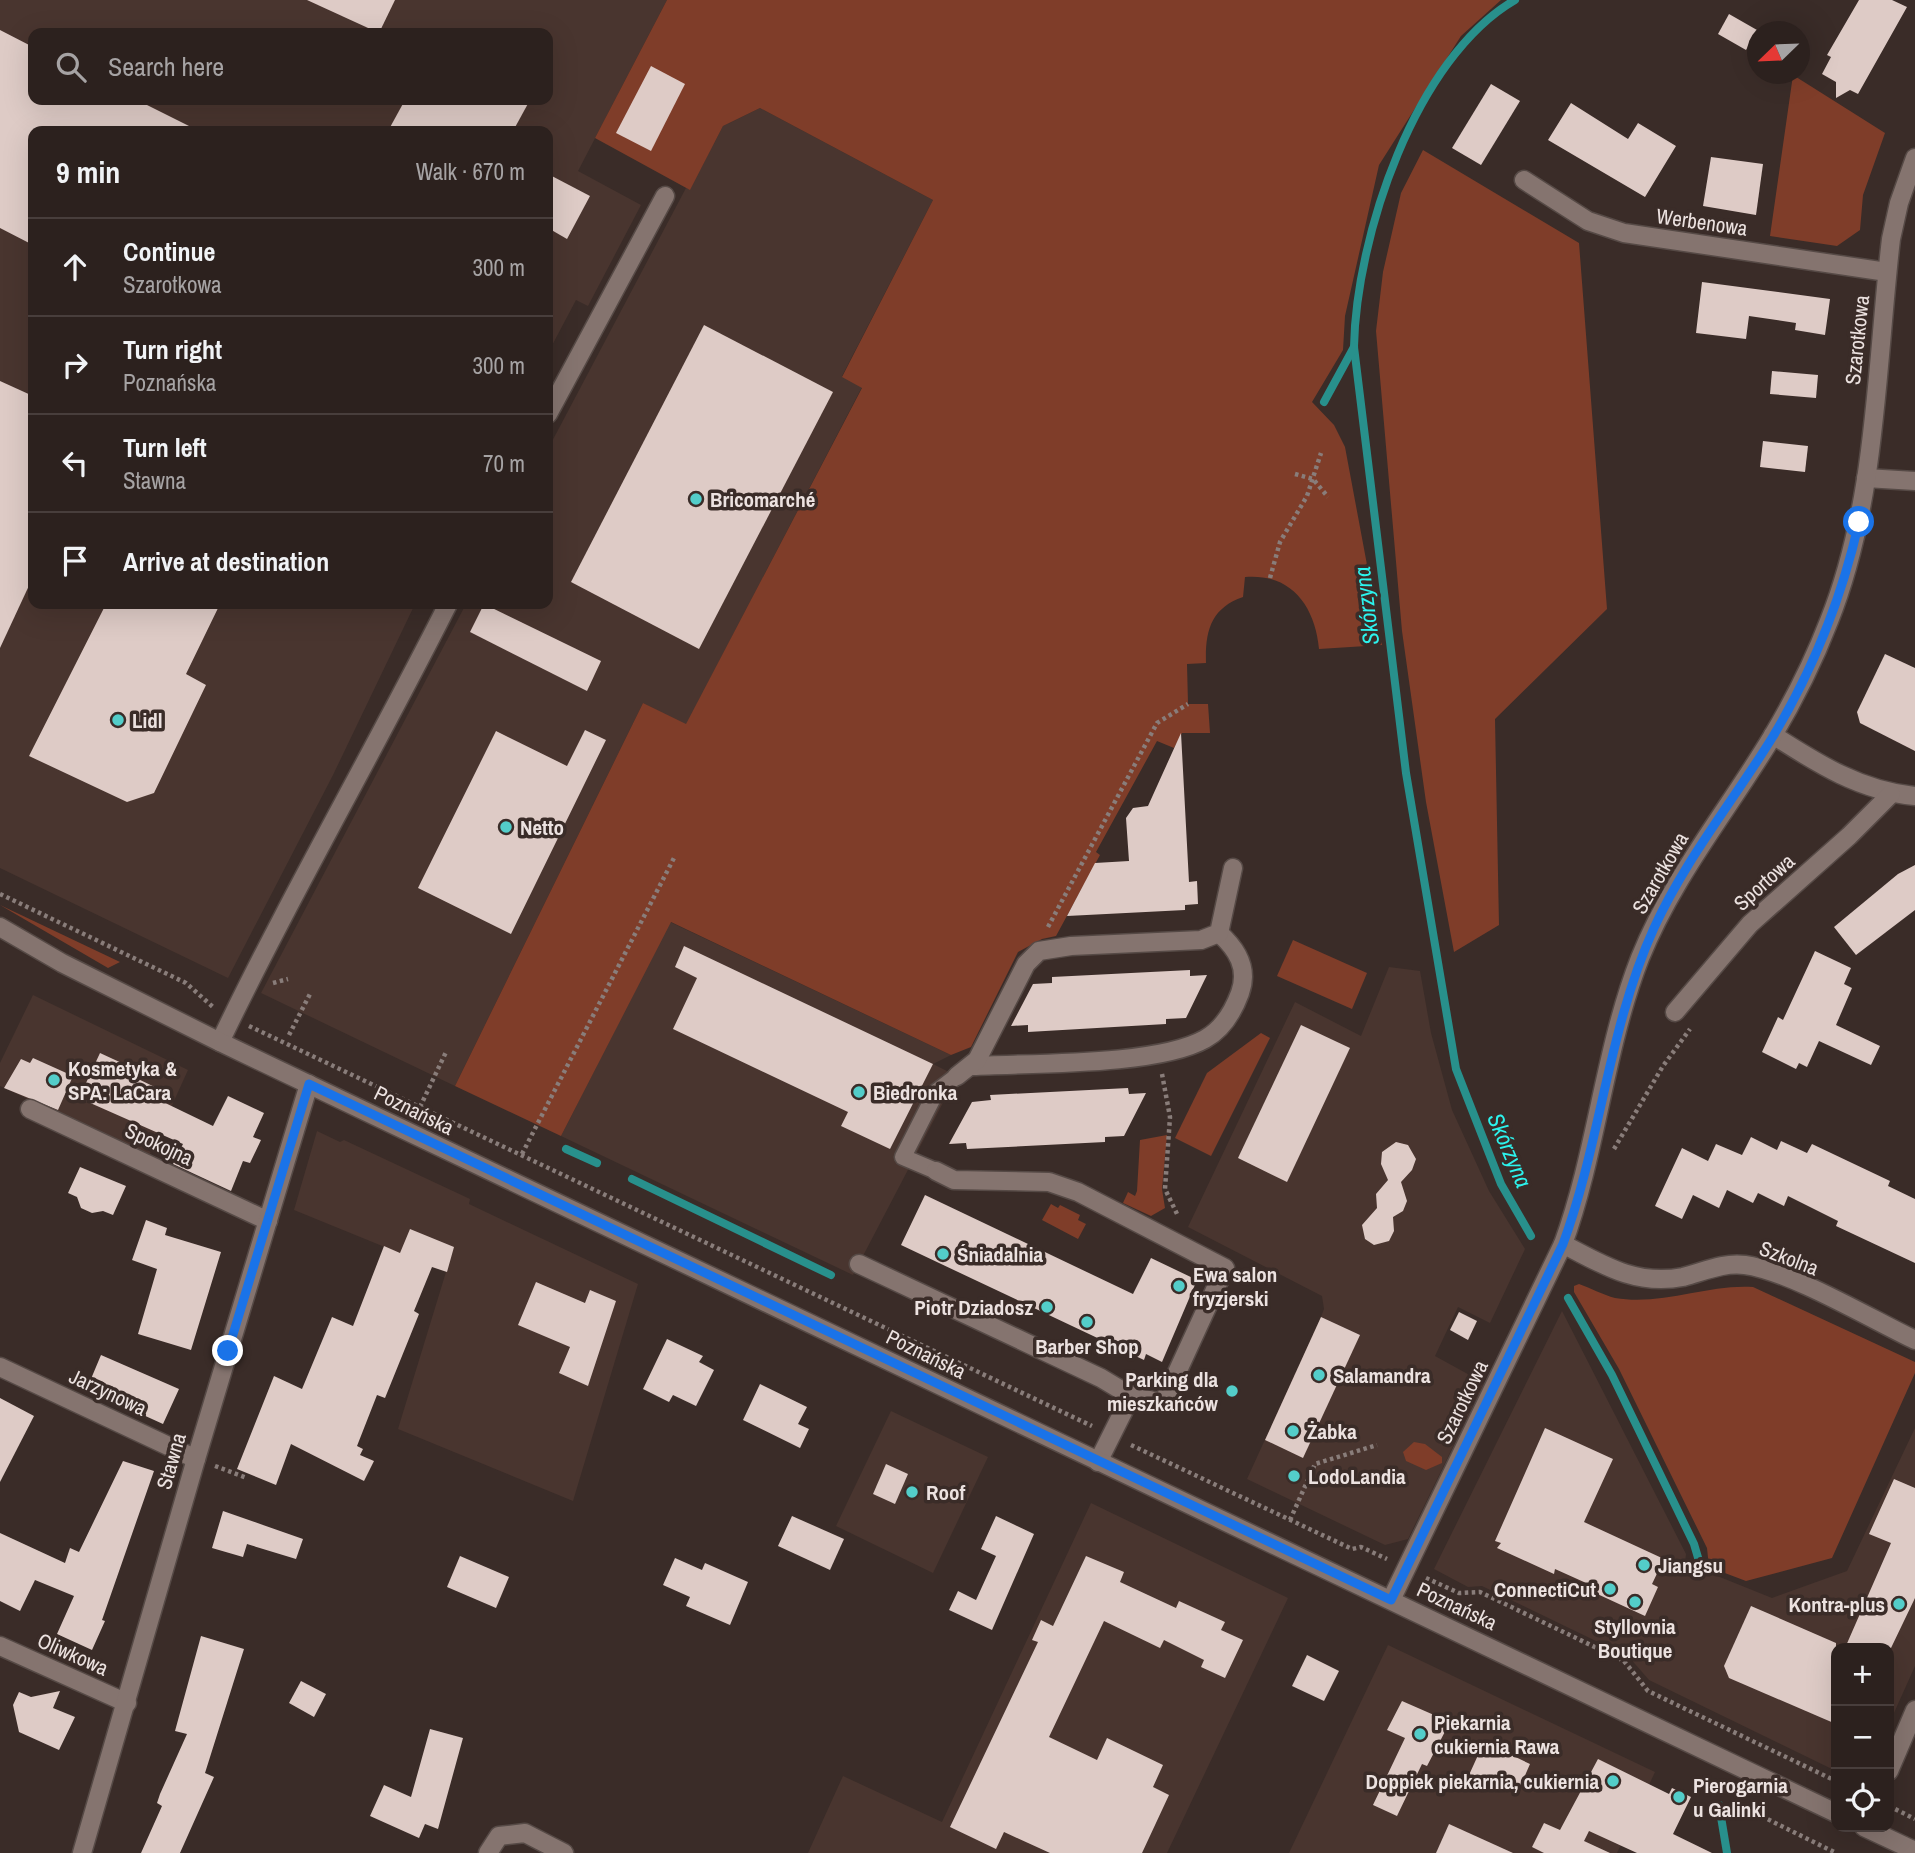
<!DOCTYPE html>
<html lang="en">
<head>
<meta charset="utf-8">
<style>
  body { margin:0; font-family:"Archivo Narrow",sans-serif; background:#342927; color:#f1f3f6 }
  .controls { position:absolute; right:21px; bottom:21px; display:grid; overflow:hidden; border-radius:14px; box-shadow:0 7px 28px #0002 }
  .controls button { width:63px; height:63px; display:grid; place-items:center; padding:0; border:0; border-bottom:2px solid #483e3c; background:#2c211e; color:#f1f3f6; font:35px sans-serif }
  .compass { position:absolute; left:1747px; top:21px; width:63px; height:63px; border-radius:50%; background:#2c211e; box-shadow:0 7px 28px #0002; rotate:247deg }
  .stop { position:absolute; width:21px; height:21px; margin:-16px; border:5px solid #1a73e8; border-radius:50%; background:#fff }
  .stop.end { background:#1a73e8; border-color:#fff; box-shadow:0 2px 7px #0008 }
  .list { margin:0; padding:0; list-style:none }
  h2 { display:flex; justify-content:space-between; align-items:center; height:91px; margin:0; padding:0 28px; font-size:30px }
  h2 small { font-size:23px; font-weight:400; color:#a6a3a4 }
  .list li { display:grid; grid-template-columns:46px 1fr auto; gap:21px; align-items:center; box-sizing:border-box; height:98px; padding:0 28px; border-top:2px solid #483e3c }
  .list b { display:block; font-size:26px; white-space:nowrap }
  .list p { margin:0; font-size:23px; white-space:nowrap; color:#a6a3a4 }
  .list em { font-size:23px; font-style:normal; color:#a6a3a4 }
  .icon { flex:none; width:38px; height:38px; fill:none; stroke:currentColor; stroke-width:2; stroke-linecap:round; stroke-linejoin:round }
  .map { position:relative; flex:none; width:1915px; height:1853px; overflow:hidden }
  .search { position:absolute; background:#2c211e; box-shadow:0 7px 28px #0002; left:28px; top:28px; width:525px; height:77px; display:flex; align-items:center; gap:18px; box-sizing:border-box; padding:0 24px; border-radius:14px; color:#a6a3a4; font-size:26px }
  .panel { position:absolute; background:#2c211e; box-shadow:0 7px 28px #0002; left:28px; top:126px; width:525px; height:483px; border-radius:14px }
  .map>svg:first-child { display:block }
</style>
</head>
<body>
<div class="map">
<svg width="1915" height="1853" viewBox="0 0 1915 1853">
  <rect width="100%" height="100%" fill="#3a2c28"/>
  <!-- built -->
  <g fill="#49352f" fill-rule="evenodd">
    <path d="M0 0H667L578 171 641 205 588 306 576 300 548 353V131H33V604H415L333 775 228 978 0 868ZM33 33H548V100H33Z"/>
    <polygon points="760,108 933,200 842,376 862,387 686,725 643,703 455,1086 261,993 466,604 548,604 548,449 686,188 690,189 723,126"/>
    <polygon points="670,922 951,1055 933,1064 957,1076 853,1275 561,1136"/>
    <polygon points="1389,967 1420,971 1431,1033 1452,1110 1489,1191 1525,1249 1490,1323 1458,1307 1435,1356 1484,1383 1408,1539 1385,1545 1247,1479 1321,1317 1324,1309 1322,1296 1188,1227 1295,1002 1361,1036"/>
    <polygon points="33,995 188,1070 149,1156 0,1086 0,1063"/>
    <polygon points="317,1131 340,1142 344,1140 470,1199 469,1204 638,1284 573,1501 398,1429 446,1272 294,1210"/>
    <polygon points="1562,1311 1686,1554 1685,1563 1772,1598 1847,1571 1915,1428 1915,1666 1889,1724 1889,1648 1836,1648 1836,1771 1649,1680 1629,1657 1482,1586 1468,1587 1434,1569"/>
    <polygon points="891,1411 988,1457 933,1573 836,1526"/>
    <polygon points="1091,1503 1288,1598 1167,1853 808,1853 843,1776 942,1822"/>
    <polygon points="1388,1645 1655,1772 1617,1853 1289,1853"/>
  </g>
  <!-- green -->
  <g fill="#7f3d29">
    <path d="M667 0H1501L1461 36 1379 165 1345 316 1343 350 1312 402 1334 425 1345 447 1382 645 1319 649C1315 606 1291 573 1245 577L1243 597C1211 608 1205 631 1206 663L1187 664 1188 704H1208L1210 733H1182L1174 748 1157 741 1096 852 1100 855 1056 936 1042 939 1018 952 971 1047 951 1055 671 922 561 1136 455 1086 643 703 686 724 862 388 842 377 933 200 760 108 723 126 690 190 595 138Z"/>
    <polygon points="1793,75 1885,133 1863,195 1860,230 1837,246 1770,236"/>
    <polygon points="1423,150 1579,243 1607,609 1495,719 1499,925 1454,952 1426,802 1402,631 1376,331 1383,272 1401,193"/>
    <polygon points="0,905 120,962 108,968"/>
    <polygon points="1293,940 1367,973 1352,1009 1277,976"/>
    <polygon points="1261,1033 1270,1038 1211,1156 1175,1138 1207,1073"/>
    <polygon points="1167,1135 1162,1189 1165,1208 1151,1216 1123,1203 1128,1192 1135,1196 1137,1191 1140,1140"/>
    <polygon points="1051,1204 1058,1208 1060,1205 1080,1215 1078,1220 1086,1224 1078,1239 1042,1220"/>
    <path d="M1579 1284C1591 1288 1603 1295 1615 1298 1662 1306 1707 1284 1753 1287L1915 1362V1373L1832 1558 1746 1581 1709 1567 1707 1548 1619 1369 1574 1292V1286Z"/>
    <polygon points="1414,1442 1425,1444 1442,1457 1442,1463 1426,1470 1406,1461 1403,1452"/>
  </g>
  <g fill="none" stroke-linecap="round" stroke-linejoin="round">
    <!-- stream -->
    <g stroke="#28908c" stroke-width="8">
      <path d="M1515 0C1415 58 1356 237 1354 347L1406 773 1456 1069 1501 1184 1531 1236"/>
      <polyline points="1324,402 1354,347"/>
      <polyline points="566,1149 597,1163"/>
      <polyline points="632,1179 831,1275"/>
      <polyline points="1568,1298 1612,1375 1694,1544 1699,1561"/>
      <polyline points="1719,1805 1727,1853"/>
    </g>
  </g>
  <!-- building -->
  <g fill="#decbc6">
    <polygon points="307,0 395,0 379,33"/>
    <polygon points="1859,0 1892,0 1907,7 1858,94 1850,90 1836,98 1836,82 1822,74 1831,57 1827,55"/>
    <polygon points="1729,14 1757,30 1746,50 1718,34"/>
    <polygon points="0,30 33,47 33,100 137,100 199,131 33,131 33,245 0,228"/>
    <polygon points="651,66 685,84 651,151 616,133"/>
    <polygon points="1491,84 1520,101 1481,165 1452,148"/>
    <polygon points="405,100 530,100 513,131 388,131"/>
    <polygon points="1571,103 1628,139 1638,123 1676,146 1645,197 1548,140"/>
    <polygon points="1711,157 1763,164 1756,215 1703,206"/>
    <polygon points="548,174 590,196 567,239 548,228"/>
    <polygon points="1702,282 1830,299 1825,335 1795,330 1796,323 1749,316 1746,339 1696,333"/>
    <polygon points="704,325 833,392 699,649 571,582"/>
    <polygon points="1772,371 1818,375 1816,398 1770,394"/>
    <polygon points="0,381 33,396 33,577 0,648"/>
    <polygon points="1763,441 1808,446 1805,472 1760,467"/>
    <polygon points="106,604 220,604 186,674 206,685 154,793 127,802 29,756"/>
    <polygon points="484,604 601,661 587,691 470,632"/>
    <polygon points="1885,654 1915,668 1915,751 1860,723 1857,712"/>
    <polygon points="585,730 606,740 511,934 418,888 496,731 567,766"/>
    <polygon points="1181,733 1189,882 1197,881 1198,904 1185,905 1185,910 1067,916 1095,863 1129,861 1126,818 1133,808 1148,806"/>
    <polygon points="1915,865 1915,910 1856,955 1834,927 1898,874"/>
    <polygon points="684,946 933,1064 890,1149 841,1126 848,1112 673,1029 697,978 675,967"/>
    <polygon points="1815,951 1851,968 1844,984 1852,988 1836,1025 1880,1046 1871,1065 1819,1041 1807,1067 1799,1063 1796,1069 1762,1052 1778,1017 1783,1020"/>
    <polygon points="1190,970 1190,976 1207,975 1186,1018 1166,1019 1166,1024 1028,1032 1028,1025 1011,1026 1033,984 1052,983 1052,977"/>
    <polygon points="1301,1025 1350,1048 1287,1182 1238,1158"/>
    <polygon points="100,1053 139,1071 136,1078 161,1090 157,1099 213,1126 228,1096 264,1113 253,1137 261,1140 250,1163 243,1161 231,1191 173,1164 183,1144 79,1098"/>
    <polygon points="33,1058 73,1076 58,1110 4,1088 21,1059 30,1063"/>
    <polygon points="1128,1088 1129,1094 1146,1093 1124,1136 1105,1137 1105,1142 967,1149 966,1143 949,1144 972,1102 991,1100 990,1095"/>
    <polygon points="1751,1137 1777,1150 1781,1141 1807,1153 1812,1144 1890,1181 1888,1186 1915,1199 1915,1263 1836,1226 1838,1221 1788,1196 1784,1206 1758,1193 1753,1203 1727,1190 1719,1208 1693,1195 1682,1219 1655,1206 1682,1148 1708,1161 1716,1144 1742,1155"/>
    <polygon points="1396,1142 1408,1145 1416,1159 1412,1170 1401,1182 1407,1201 1403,1211 1393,1217 1394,1231 1389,1241 1374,1245 1365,1239 1362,1225 1377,1208 1376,1194 1388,1180 1381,1164 1382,1152"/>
    <polygon points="80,1167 126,1186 113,1215 103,1211 92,1213 81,1208 77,1197 68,1193"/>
    <polygon points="925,1195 1133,1294 1151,1258 1197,1280 1162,1362 1146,1354 1144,1360 901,1245"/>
    <polygon points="146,1220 167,1228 165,1235 221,1252 191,1350 138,1334 157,1269 132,1260"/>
    <polygon points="410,1229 454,1247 447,1272 432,1267 414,1311 419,1314 385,1398 377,1395 357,1446 363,1449 360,1455 374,1461 364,1481 291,1444 276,1485 237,1469 274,1376 302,1389 332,1317 353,1326 384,1246 400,1253"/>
    <polygon points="536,1282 585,1303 590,1290 616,1301 588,1386 559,1373 570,1347 518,1325"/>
    <polygon points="1459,1312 1477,1321 1468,1340 1450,1330"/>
    <polygon points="1321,1317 1360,1335 1303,1458 1265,1440"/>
    <polygon points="667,1339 703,1356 699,1362 714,1370 696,1406 673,1395 669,1402 643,1389"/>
    <polygon points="101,1355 179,1389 163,1424 119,1404 121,1400 88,1386"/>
    <polygon points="760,1384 807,1407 798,1424 809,1429 800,1448 743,1420"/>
    <polygon points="0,1398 34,1416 0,1482"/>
    <polygon points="1545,1428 1613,1459 1584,1522 1664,1559 1652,1584 1658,1587 1645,1616 1593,1592 1595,1587 1555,1569 1554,1574 1497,1548 1501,1543 1495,1541"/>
    <polygon points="123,1461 154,1471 102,1620 105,1621 92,1650 57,1634 74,1596 35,1580 20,1611 0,1601 0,1533 65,1563 70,1548 79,1552"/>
    <polygon points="886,1464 908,1474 895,1504 873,1494"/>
    <polygon points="1894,1479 1915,1488 1915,1598 1891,1648 1845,1648 1891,1543 1869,1534"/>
    <polygon points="223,1511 303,1539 296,1559 247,1544 243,1557 212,1548"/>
    <polygon points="792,1516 844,1539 830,1570 778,1546"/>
    <polygon points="996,1516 1034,1534 992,1630 949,1610 958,1591 976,1600 996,1556 981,1549"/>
    <polygon points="460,1556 509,1577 496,1608 447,1587"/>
    <polygon points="1086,1556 1124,1572 1120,1582 1176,1608 1179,1601 1225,1622 1221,1630 1243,1640 1225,1678 1201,1667 1204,1660 1164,1640 1160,1648 1104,1621 1049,1737 1097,1760 1107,1738 1163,1765 1153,1787 1169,1795 1142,1853 1050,1853 1004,1832 996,1849 950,1827 1038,1642 1032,1640 1041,1620 1053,1626"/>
    <polygon points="675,1558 702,1570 705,1563 748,1582 730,1625 686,1606 690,1597 663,1585"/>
    <polygon points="1751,1606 1836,1643 1836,1724 1729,1678 1724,1666"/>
    <polygon points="201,1636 244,1649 205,1773 214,1777 180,1853 141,1853 162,1806 157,1803 160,1794 187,1734 175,1731"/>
    <polygon points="1307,1655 1339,1671 1324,1701 1292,1686"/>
    <polygon points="301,1681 326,1694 314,1717 289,1703"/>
    <polygon points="60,1691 53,1708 75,1717 59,1750 19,1732 13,1705 19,1692 31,1697"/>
    <polygon points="1402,1701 1450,1722 1427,1766 1422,1764 1397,1816 1373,1805 1405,1738 1387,1730"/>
    <polygon points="430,1729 463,1738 438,1829 425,1824 419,1838 370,1816 384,1785 411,1797"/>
    <polygon points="1484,1742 1530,1764 1517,1794 1500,1787 1499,1790 1469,1775"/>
    <polygon points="1598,1759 1669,1794 1672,1788 1691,1797 1673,1834 1712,1853 1637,1853 1589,1831 1584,1841 1610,1853 1544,1853 1532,1847 1544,1823 1560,1830"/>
    <polygon points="1449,1824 1513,1853 1436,1853"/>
  </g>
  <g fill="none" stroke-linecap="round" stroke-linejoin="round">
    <!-- service casing -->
    <g stroke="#564a46" stroke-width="19">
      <polyline id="service" points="936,1171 903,1157 936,1092 957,1076"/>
    </g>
    <!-- minor casing -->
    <g stroke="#564a46" stroke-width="21">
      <g id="minor">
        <polyline points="1524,180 1588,221 1624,233 1887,272"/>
        <polyline points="548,414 665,196"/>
        <polyline points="1866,478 1915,481"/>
        <path d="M1773 735C1818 764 1861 791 1915 796"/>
        <polyline points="1675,1012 1750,924 1849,836 1891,794"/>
        <path d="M220 1042C291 894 374 751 448 604"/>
        <path d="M973 1066C1031 1063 1157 1066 1205 1039 1223 1029 1233 1012 1240 993 1249 968 1237 949 1219 933"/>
        <polyline points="957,1076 977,1060 1026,964 1039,951 1071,946 1201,940 1219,933 1233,868"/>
        <polyline points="30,1109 268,1221"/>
        <path d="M1563 1244C1603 1265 1636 1286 1683 1277 1703 1272 1723 1262 1745 1265 1790 1271 1871 1319 1915 1340"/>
        <polyline points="859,1264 1101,1378 1131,1396 1163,1403 1225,1268 1078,1192 1049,1182 954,1180 936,1171"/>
        <polyline points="0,1367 196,1459"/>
        <polyline points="1098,1462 1131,1396"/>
        <path d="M1391 1600 1563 1244C1597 1151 1604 1050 1640 958 1672 878 1728 810 1772 737 1794 700 1814 660 1829 621 1877 501 1876 366 1891 239L1899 203 1915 158"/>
        <polyline points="0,1646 127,1703"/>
        <polyline points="1889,1771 1915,1710"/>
        <polyline points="82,1853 196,1459 309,1084"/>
        <polyline points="488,1853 499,1836 525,1833 564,1853"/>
      </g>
    </g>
    <!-- tertiary casing -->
    <g stroke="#564a46" stroke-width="21">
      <g id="tertiary">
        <polyline points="0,927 62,963 220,1042 1836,1813"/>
        <polyline points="1864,1827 1915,1851"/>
      </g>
    </g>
    <!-- path -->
    <g stroke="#897d7a" stroke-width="4.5" stroke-dasharray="3.5 3.5" stroke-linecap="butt">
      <polyline points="1295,474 1313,479 1328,497"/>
      <polyline points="1270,578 1280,542 1307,496 1321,453"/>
      <polyline points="0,894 186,983 213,1007"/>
      <polyline points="1048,927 1157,723 1188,704"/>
      <polyline points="273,983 288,979"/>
      <polyline points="249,1026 1092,1426"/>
      <polyline points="289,1035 311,992"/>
      <polyline points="1162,1074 1170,1117 1165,1189 1178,1216"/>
      <polyline points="420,1107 446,1052"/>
      <polyline points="1614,1149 1663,1066 1690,1029"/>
      <polyline points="522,1154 675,856"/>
      <polyline points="1131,1445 1352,1549 1361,1547 1387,1559"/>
      <polyline points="215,1466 247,1478"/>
      <polyline points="1290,1520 1315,1464 1377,1445"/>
      <polyline points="1426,1578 1459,1593 1480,1592 1624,1661 1648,1691 1836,1781"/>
      <polyline points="1889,1806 1915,1819"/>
      <polyline points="1749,1810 1836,1853"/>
    </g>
    <!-- service -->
    <use href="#service" stroke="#85746f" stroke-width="16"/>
    <!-- minor -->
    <use href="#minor" stroke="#85746f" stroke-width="18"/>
    <!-- tertiary -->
    <use href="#tertiary" stroke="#85746f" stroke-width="18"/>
  </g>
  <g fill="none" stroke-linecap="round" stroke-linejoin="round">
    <!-- route -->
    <path stroke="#1a73e8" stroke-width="9" d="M228 1351 309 1084 1391 1600 1563 1244C1601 1141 1608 1029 1654 928 1685 860 1733 801 1772 738 1812 672 1842 597 1859 522"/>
  </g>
  <!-- markers -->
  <g fill="#53cdc9" stroke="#3a2c28" stroke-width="2.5">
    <circle cx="696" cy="499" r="7"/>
    <circle cx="118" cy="720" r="7"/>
    <circle cx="506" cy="827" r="7"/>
    <circle cx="54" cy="1080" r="7"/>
    <circle cx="859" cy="1092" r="7"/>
    <circle cx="943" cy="1254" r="7"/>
    <circle cx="1179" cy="1286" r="7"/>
    <circle cx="1047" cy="1307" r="7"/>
    <circle cx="1087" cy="1322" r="7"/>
    <circle cx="1319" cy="1375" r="7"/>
    <circle cx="1232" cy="1391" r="7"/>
    <circle cx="1293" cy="1431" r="7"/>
    <circle cx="1294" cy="1476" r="7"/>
    <circle cx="912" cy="1492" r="7"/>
    <circle cx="1644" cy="1565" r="7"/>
    <circle cx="1610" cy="1589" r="7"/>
    <circle cx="1635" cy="1602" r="7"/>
    <circle cx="1899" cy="1604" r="7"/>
    <circle cx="1420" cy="1734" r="7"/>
    <circle cx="1613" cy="1781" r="7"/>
    <circle cx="1679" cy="1797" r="7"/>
  </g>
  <g text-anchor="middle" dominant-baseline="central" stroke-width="7" stroke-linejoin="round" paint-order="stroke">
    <!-- street labels -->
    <g font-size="21" fill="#ece2e0" stroke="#3a2c28">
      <text transform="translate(1702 222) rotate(8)">Werbenowa</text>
      <text transform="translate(1857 340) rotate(-84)">Szarotkowa</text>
      <text transform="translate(1660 873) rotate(-60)">Szarotkowa</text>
      <text transform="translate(1764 882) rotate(-42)">Sportowa</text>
      <text transform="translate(414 1110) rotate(26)">Poznańska</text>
      <text transform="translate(159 1144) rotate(25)">Spokojna</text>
      <text transform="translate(1789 1258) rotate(21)">Szkolna</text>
      <text transform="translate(926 1354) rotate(26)">Poznańska</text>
      <text transform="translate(108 1392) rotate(25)">Jarzynowa</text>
      <text transform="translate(1462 1402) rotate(-64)">Szarotkowa</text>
      <text transform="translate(171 1461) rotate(-74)">Stawna</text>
      <text transform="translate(1457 1606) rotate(25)">Poznańska</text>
      <text transform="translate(73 1654) rotate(24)">Oliwkowa</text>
    </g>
    <!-- poi labels -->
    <g font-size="21" font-weight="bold" fill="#ece2e0" stroke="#3a2c28" text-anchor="start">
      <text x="710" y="499">Bricomarché</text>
      <text x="132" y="720">Lidl</text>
      <text x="520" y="827">Netto</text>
      <text x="68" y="1068">Kosmetyka &amp;<tspan x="68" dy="24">SPA: LaCara</tspan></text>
      <text x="873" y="1092">Biedronka</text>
      <text x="957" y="1254">Śniadalnia</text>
      <text x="1193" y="1274">Ewa salon<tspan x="1193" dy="24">fryzjerski</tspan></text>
      <text x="1033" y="1307" text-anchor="end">Piotr Dziadosz</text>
      <text x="1087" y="1346" text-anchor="middle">Barber Shop</text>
      <text x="1333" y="1375">Salamandra</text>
      <text x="1218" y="1379" text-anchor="end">Parking dla<tspan x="1218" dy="24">mieszkańców</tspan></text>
      <text x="1307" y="1431">Żabka</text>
      <text x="1308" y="1476">LodoLandia</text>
      <text x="926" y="1492">Roof</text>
      <text x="1658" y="1565">Jiangsu</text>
      <text x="1596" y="1589" text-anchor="end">ConnectiCut</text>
      <text x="1885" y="1604" text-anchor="end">Kontra-plus</text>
      <text x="1635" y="1626" text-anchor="middle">Styllovnia<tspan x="1635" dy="24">Boutique</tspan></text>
      <text x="1434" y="1722">Piekarnia<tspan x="1434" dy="24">cukiernia Rawa</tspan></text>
      <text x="1599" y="1781" text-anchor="end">Doppiek piekarnia, cukiernia</text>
      <text x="1693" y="1785">Pierogarnia<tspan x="1693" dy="24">u Galinki</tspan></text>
    </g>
    <!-- water labels -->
    <g font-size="23" font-style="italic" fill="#2cf3ed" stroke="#3a2c28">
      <text transform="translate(1366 606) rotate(-97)">Skórzyna</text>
      <text transform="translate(1510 1150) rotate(67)">Skórzyna</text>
    </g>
  </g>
</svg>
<div class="controls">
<button>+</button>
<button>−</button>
<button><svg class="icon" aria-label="locate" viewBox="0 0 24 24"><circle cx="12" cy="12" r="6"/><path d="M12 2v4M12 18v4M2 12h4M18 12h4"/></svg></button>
</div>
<svg class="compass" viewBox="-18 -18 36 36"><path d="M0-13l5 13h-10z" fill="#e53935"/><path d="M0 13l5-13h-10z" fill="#a6a3a4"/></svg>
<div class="stop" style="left:1859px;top:522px"></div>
<div class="stop end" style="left:228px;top:1351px"></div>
<div class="search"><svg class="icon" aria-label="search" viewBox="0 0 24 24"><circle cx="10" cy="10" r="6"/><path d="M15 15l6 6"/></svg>Search here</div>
<section class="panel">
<h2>9 min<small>Walk · 670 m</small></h2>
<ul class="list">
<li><svg class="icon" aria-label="ahead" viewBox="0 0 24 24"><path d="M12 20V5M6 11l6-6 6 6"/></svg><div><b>Continue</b><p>Szarotkowa</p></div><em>300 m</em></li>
<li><svg class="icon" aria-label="right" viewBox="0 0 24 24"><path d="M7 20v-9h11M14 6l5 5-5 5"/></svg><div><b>Turn right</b><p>Poznańska</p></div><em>300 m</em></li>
<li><svg class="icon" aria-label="left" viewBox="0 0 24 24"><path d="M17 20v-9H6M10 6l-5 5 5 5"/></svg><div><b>Turn left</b><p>Stawna</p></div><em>70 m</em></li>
<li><svg class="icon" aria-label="arrive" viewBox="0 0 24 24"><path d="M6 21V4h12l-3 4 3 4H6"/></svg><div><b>Arrive at destination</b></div></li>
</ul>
</section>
</div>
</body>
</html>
